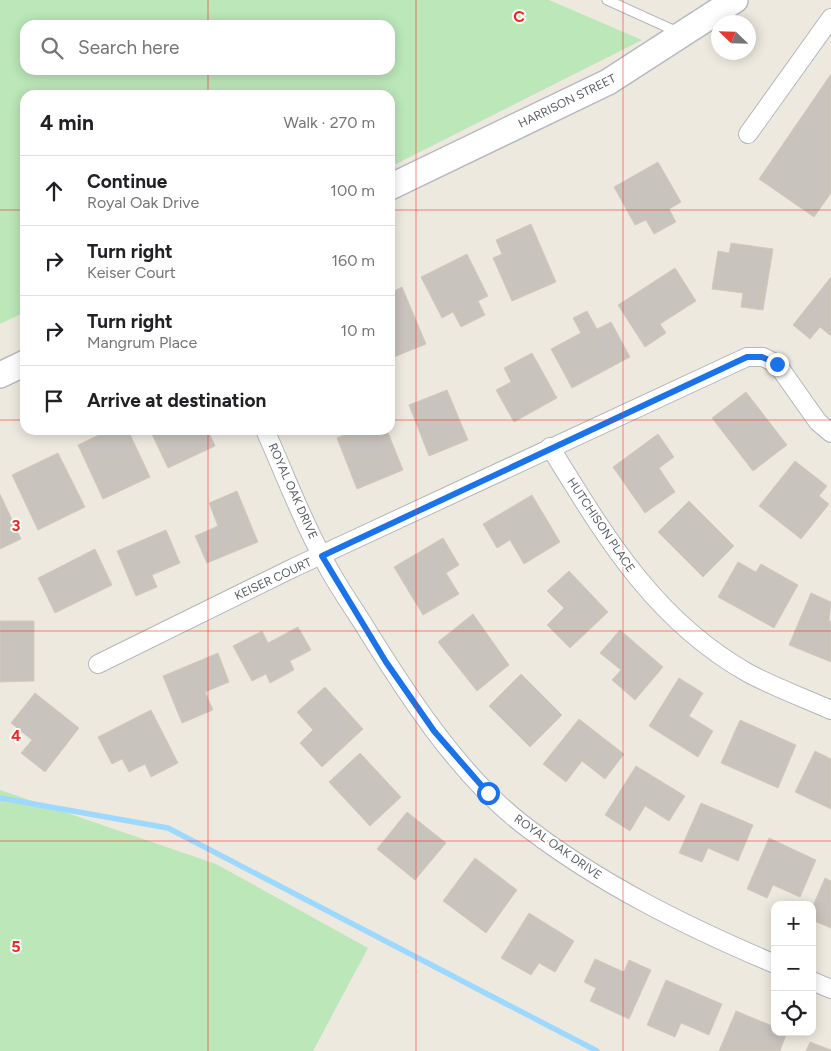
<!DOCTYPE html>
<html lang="en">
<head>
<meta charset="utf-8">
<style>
  body { margin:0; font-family:Figtree,sans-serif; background:#f2f2f2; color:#202124 }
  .controls { position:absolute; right:15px; bottom:15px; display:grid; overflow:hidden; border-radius:10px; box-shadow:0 2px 12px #0003 }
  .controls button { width:45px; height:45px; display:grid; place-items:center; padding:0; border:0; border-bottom:1px solid #e0e0e0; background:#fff; color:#202124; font:25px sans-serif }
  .compass { position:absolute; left:711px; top:15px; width:45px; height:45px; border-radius:50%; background:#fff; box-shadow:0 2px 12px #0003; rotate:293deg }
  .stop { position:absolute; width:15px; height:15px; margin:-11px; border:4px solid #1a73e8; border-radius:50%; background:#fff }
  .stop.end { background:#1a73e8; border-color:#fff; box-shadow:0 1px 5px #0008 }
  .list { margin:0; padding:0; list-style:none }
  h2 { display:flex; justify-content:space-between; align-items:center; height:65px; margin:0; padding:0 20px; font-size:21px }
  h2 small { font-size:16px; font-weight:400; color:#757577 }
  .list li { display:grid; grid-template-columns:32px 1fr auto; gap:15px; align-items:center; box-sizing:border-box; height:70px; padding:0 20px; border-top:1px solid #e0e0e0 }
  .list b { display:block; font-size:19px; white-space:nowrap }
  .list p { margin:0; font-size:16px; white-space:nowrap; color:#757577 }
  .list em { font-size:16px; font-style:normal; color:#757577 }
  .icon { flex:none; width:28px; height:28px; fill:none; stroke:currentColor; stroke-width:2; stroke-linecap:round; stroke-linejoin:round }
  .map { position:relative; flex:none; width:831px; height:1051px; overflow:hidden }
  .search { position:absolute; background:#fff; box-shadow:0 2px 12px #0003; left:20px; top:20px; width:375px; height:55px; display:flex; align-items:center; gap:12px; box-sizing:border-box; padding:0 18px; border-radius:15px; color:#757577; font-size:19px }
  .panel { position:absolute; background:#fff; box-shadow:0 2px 12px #0003; left:20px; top:90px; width:375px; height:345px; border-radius:15px }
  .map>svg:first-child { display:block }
</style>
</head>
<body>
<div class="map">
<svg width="831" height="1051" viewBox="0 0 831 1051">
  <rect width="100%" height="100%" fill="#ede9df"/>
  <!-- green -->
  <g fill="#bbe7b9" fill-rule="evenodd">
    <path d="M0 0H549L642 40 390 167V95H25V312L0 324ZM25 25H390V70H25Z"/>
    <polygon points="0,790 216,864 368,948 313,1051 0,1051"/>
  </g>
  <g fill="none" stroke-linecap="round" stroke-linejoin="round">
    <!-- stream -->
    <polyline stroke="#9dd9ff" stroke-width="5.5" points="0,798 168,828 597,1051"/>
  </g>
  <!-- building -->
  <g fill="#c8c3bc" stroke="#d2cabd">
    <polygon points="831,74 831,193 814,217 759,179"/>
    <polygon points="658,162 681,202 669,209 676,222 654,234 646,220 635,225 614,187"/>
    <polygon points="531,224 556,282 512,301 493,258 502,254 496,240"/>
    <polygon points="731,243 773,249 763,310 741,307 743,293 712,289 718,251 729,253"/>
    <polygon points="467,254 488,296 478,301 485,315 461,327 453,312 442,318 421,277"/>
    <polygon points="675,268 696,301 660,324 666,333 645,347 618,305"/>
    <polygon points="831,277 831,336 820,327 810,339 793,325"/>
    <polygon points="402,287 426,344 394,357 390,348 390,293"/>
    <polygon points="587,311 597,329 611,322 630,357 572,388 551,349 581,333 573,318"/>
    <polygon points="532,353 557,398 514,422 496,390 511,382 504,368"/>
    <polygon points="447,390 468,440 429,456 409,405"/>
    <polygon points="746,392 787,445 753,471 712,418"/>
    <polygon points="109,430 128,430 150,477 103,499 78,445"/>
    <polygon points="150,430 208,430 215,446 168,468"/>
    <polygon points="357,430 369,430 370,434 387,430 403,470 357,489 337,438"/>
    <polygon points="658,434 674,457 659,468 675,492 645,513 613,467"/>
    <polygon points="58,453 85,507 38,530 12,475"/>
    <polygon points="795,461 827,486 819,496 829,504 801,539 759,506"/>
    <polygon points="237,491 258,542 207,563 195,536 218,526 209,503"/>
    <polygon points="0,494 21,539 0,549"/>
    <polygon points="532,495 560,542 524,564 510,540 497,548 483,524"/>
    <polygon points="689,501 734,546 703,577 658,532"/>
    <polygon points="166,530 180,563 152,575 157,587 136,596 117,551"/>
    <polygon points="443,538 459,565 446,573 459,594 423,615 394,567"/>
    <polygon points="95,549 112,585 55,613 38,578"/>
    <polygon points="738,562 756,572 761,564 798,585 774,628 718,597"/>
    <polygon points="569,571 608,612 570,648 547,625 564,608 547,591"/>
    <polygon points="811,593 831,602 829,621 831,621 831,662 789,645"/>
    <polygon points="473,614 509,665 477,691 438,642"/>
    <polygon points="0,621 34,621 34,681 0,682"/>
    <polygon points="298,627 311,650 290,661 294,670 270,683 266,674 252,681 233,646 262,631 268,643"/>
    <polygon points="620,630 663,667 635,700 612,680 621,670 600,653"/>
    <polygon points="218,653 229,682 205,692 213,710 182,723 163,676"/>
    <polygon points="521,674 562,715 530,747 489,706"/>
    <polygon points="679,678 703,693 689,716 713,731 698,757 649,726"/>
    <polygon points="325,687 363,729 322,767 300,743 313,730 297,712"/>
    <polygon points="35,693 79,728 45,772 21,753 32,740 11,723"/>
    <polygon points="151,710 178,763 151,777 145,764 129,772 122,759 112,764 98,737"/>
    <polygon points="579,719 624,754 605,779 582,761 566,782 543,764"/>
    <polygon points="740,720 796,745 778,788 721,763"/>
    <polygon points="815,751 831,759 831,809 795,792"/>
    <polygon points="360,753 401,797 370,826 329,782"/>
    <polygon points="636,766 685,796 669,821 645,806 630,831 605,815"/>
    <polygon points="701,803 753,825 738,861 708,848 702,862 679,853"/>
    <polygon points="407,812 446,843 415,880 377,849"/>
    <polygon points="769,838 816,860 800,897 773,885 767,898 747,889"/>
    <polygon points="475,858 517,890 486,933 443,901"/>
    <polygon points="825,878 831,881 831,928 812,920 812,908"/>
    <polygon points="529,913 574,941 555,972 539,963 531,975 501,958"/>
    <polygon points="595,959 624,972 629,960 651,970 629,1019 590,1001 596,988 584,982"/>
    <polygon points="666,980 722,1004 709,1035 681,1023 675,1037 647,1025"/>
    <polygon points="736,1011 775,1027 775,1032 787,1032 780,1051 719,1051"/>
    <polygon points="810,1042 831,1050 831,1051 806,1051"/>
  </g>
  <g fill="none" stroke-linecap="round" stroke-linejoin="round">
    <!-- lane casing -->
    <g stroke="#b2b7bb" stroke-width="11">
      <polyline id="lane" points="607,0 680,33"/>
    </g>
    <!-- street casing -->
    <g stroke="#b2b7bb" stroke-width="20">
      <g id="street">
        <polyline points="748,134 831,18"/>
        <path d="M265 430C284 472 300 516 322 556 333 579 348 600 362 622 404 690 457 773 521 823 598 883 685 926 775 964"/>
        <path d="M550 447C605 536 654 620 748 673 774 687 804 698 831 710"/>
        <polyline points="98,664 293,568 747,357 763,357 777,364 818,422 831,433"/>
        <polyline points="812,981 831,989"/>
      </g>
    </g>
    <!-- secondary casing -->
    <g stroke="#b5bac0" stroke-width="28">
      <g id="secondary">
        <polyline points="390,187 608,82 735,0"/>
        <polyline points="0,375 25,363"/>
      </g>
    </g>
    <!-- lane -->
    <use href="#lane" stroke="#fff" stroke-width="9"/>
    <!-- street -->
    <use href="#street" stroke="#fff" stroke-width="18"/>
    <!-- secondary -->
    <use href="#secondary" stroke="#fff" stroke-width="25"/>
  </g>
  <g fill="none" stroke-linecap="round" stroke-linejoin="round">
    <!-- route -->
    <polyline stroke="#1a73e8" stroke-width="6" points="488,793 434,731 386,662 322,556 747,357 762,357 777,364"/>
  </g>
  <!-- grid -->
  <path fill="none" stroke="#f4241e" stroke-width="1" stroke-opacity="0.55" d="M208 0V25M416 0V1051M623 0V1051M208 70V95M0 210H25M390 210H831M0 420H25M390 420H831M208 430V1051M0 631H831M0 841H831"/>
  <g text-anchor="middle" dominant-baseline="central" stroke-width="4" stroke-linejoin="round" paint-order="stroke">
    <!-- street labels -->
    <g font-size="12" fill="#585d62" stroke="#fff">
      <text transform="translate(567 101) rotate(-26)">HARRISON STREET</text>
      <text transform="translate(293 491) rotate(66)">ROYAL OAK DRIVE</text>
      <text transform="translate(601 525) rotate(56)">HUTCHISON PLACE</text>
      <text transform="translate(273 579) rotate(-25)">KEISER COURT</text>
      <text transform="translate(558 847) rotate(35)">ROYAL OAK DRIVE</text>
    </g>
  </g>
  <g font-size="16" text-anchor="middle" font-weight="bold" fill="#f4241e" stroke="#fff" stroke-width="4" stroke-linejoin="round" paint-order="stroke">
    <text x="519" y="22">C</text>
    <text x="16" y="531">3</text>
    <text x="16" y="741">4</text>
    <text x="16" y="952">5</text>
  </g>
</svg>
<div class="controls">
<button>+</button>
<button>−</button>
<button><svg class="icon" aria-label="locate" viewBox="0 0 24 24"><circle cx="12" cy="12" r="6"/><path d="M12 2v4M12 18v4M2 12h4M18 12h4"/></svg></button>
</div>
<svg class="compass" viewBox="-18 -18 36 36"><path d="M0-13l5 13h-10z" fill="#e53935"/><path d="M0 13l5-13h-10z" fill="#757577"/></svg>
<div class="stop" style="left:488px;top:793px"></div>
<div class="stop end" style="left:777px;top:364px"></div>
<div class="search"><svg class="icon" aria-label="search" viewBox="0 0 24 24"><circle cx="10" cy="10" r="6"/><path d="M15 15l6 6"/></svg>Search here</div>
<section class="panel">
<h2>4 min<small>Walk · 270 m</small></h2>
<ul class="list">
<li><svg class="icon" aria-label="ahead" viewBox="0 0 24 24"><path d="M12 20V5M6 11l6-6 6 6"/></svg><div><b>Continue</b><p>Royal Oak Drive</p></div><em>100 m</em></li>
<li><svg class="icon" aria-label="right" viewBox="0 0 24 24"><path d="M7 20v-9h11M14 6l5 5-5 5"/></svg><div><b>Turn right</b><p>Keiser Court</p></div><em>160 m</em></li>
<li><svg class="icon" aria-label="right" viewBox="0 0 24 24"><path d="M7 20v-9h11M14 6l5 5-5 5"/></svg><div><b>Turn right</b><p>Mangrum Place</p></div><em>10 m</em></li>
<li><svg class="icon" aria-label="arrive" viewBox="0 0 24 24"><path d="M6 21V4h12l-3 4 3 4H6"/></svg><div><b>Arrive at destination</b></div></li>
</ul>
</section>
</div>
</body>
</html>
